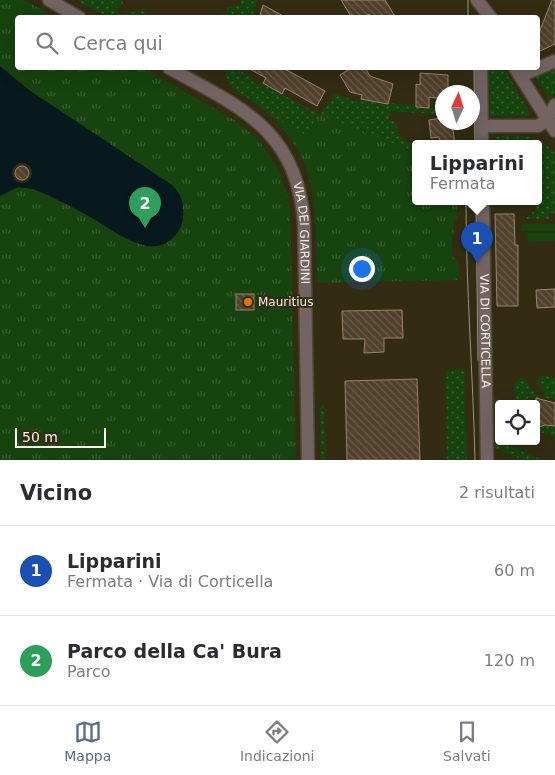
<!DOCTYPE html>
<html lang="it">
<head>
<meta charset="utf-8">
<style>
  body { margin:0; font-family:"DejaVu Sans",sans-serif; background:#f2f2f3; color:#2b2b33 }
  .controls { position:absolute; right:15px; bottom:15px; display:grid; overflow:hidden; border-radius:5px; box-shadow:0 5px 20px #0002 }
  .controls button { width:45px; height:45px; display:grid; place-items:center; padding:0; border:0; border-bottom:1px solid #e1e1e2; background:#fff; color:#2b2b33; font:25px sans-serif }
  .compass { position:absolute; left:435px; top:85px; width:45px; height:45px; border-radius:50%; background:#fff; box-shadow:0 5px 20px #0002; rotate:4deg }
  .scale { position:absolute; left:15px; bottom:12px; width:91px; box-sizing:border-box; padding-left:5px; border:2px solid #f9f5e6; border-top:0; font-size:14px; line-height:18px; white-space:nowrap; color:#f9f5e6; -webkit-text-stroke:4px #332c13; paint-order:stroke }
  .you { position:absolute; left:361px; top:268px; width:18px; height:18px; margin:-12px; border:4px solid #fff; border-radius:50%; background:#1a73e8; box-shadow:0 0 0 8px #1a73e833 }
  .badge { display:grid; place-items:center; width:32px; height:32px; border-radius:50%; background:#526c8d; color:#fff; font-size:16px; font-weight:700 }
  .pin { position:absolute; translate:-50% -41px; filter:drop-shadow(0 1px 2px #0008) }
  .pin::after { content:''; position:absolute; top:26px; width:18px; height:15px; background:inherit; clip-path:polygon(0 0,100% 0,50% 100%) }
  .popup { position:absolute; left:412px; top:140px; width:130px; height:65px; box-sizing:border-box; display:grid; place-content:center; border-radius:5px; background:#fff; filter:drop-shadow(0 1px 4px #0005); font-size:16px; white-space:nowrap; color:#7c7c81 }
  .popup b { font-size:19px; color:#2b2b33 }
  .popup::after { content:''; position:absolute; left:50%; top:100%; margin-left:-10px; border:10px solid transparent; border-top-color:#fff }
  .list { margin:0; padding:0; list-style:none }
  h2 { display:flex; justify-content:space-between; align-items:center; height:65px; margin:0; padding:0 20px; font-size:21px }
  h2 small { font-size:16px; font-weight:400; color:#7c7c81 }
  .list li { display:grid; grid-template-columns:32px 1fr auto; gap:15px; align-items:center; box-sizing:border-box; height:90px; padding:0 20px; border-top:1px solid #e1e1e2 }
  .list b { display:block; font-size:19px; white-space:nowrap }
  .list p { margin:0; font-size:16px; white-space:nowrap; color:#7c7c81 }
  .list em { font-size:16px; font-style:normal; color:#7c7c81 }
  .icon { flex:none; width:28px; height:28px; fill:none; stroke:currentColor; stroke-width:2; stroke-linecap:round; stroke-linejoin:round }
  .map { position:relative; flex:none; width:555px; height:460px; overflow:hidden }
  .search { position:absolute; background:#fff; box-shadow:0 5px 20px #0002; left:15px; right:15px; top:15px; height:55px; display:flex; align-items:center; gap:12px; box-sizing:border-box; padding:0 18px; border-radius:5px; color:#7c7c81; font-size:19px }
  .sheet { height:245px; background:#fff }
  nav { display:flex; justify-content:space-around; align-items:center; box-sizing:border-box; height:70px; border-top:1px solid #e1e1e2; background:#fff; font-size:14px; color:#7c7c81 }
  nav a { display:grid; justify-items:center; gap:2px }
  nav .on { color:#526c8d }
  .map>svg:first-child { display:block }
</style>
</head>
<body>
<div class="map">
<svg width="555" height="460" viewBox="0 0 555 460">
  <defs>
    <pattern id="grass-dots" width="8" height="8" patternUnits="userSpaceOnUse" patternTransform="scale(1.25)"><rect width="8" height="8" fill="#16430e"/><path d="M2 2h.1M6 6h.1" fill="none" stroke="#395f31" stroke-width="1.8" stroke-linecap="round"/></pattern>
    <pattern id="park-tufts" width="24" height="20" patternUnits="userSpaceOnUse" patternTransform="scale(1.25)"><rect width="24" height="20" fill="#16430e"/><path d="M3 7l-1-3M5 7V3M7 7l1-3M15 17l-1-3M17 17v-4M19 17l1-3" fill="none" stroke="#395f31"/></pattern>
    <pattern id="building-back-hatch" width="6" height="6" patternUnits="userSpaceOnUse" patternTransform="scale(1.25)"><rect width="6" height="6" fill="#51402b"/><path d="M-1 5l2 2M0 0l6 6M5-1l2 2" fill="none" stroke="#6b5c4a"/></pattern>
  </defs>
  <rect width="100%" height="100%" fill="#332c13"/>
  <!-- grass -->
  <g fill="url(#grass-dots)">
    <polygon points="76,0 122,0 123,4 117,6 119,15 144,10 146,17 107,17"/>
    <polygon points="240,0 258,0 252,17 213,17 226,13 227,8 241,4"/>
    <polygon points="555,67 555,92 550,100 535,77"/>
    <polygon points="224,68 236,68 253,78 252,81 258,85 260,82 320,115 335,94 360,102 361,99 435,109 437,106 442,107 442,118 438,119 435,114 390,111 389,120 396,122 399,135 416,148 416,182 336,150 272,117 257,104 230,87"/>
    <polygon points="489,68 504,68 531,115 490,116"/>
    <path d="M498 136C524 136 536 133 555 153V213H549V219H527V217L532 216V212H536V202H538V144H494V139Z"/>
    <polygon points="464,369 467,460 447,460 446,370"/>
    <polygon points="543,375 555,378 555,399 544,398 544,392 535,382"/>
    <polygon points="521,378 525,379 540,399 528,397 527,402 515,404 514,383"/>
    <polygon points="494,398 502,402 499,404 499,441 543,460 523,460 495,448"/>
    <polygon points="324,404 326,460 321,460 320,408"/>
    <polygon points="536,421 540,422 539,427 545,425 555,426 555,437 536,431"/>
  </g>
  <!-- park -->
  <g fill="url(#park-tufts)">
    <polygon points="0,0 24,0 55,17 18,18 18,68 143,68 233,119 258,139 278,168 288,196 290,211 296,460 0,460"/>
    <path d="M321 115 407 149 416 155V202H457V220H454L452 256 458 262 459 280 317 283C314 237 321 185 294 144 288 134 279 126 272 117L309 135Z"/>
  </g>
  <!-- garden -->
  <g fill="#16430e">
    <rect x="522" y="224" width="33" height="7"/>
    <polygon points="527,233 555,233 555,241 528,242"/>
  </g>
  <!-- water -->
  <path fill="#08191e" d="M0 66 29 90 172 185C181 194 184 202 183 216 183 234 165 249 147 246 127 242 109 228 92 218 73 207 53 197 33 189L18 187 0 196Z"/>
  <!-- pier -->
  <circle fill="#332c13" cx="22" cy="173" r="10"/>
  <!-- building -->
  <g fill="url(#building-back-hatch)" stroke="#98856e">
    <polygon points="341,0 385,0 396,18 372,18 369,14 363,18 352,18"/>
    <polygon points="552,0 555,0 555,44 538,52 538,35"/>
    <polygon points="263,5 287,18 259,18"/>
    <polygon points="248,68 283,68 325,91 317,106 285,88 282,94 263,83 266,78"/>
    <polygon points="351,68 365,68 370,76 393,84 388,104 361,99 362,95 350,92 340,75"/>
    <polygon points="420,73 448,75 448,92 442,92 442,99 429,97 429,108 416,107 416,84 420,85"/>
    <polygon points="442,118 442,122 452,122 455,144 440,144 439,137 431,138 429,120"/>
    <circle cx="22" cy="173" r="7"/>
    <polygon points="495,214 514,214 515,245 518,245 518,306 497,306"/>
    <polygon points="555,289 555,307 537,308 536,290"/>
    <rect x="236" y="294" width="18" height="16"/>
    <polygon points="402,310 403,338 384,338 384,352 364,353 365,339 343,339 342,311"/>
    <polygon points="417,379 420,460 347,460 345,381"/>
    <polygon points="536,398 555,403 555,426 545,425 539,427 540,422 536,421"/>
  </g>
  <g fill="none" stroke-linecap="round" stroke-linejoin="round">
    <!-- minor casing -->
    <g stroke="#4f4831" stroke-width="15">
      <g id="minor">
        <polyline points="49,0 80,18"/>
        <polyline points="477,0 491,18"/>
        <path id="s1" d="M169 68C242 108 297 130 304 223L308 460"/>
        <polyline points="481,68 482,144"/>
        <polyline points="515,68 555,131"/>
        <polyline points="520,76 555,61"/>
        <polyline points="482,126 538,126 547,120 555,105"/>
        <path id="s2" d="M483 202 487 460"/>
      </g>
    </g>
    <!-- minor -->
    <use href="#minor" stroke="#736463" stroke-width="12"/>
    <!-- tram -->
    <g stroke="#999480" stroke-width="1">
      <polyline points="468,0 468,18"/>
      <polyline points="474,68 475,144"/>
      <path d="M466 202C466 288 473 374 475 460"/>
      <polyline points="476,202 478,360"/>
    </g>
  </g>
  <!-- markers -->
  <circle fill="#e8710a" stroke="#332c13" stroke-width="2" cx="248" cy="302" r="5"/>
  <g text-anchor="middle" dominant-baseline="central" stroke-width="4" stroke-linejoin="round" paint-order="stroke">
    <!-- street labels -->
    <g font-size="12" fill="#f9f5e6" stroke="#332c13">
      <text stroke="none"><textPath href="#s1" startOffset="228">VIA DEI GIARDINI</textPath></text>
      <text stroke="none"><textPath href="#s2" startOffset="129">VIA DI CORTICELLA</textPath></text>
    </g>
    <!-- poi labels -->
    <g font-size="12" fill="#f9f5e6" stroke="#332c13" text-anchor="start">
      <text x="258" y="302">Mauritius</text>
    </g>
  </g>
</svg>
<div class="controls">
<button><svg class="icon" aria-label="locate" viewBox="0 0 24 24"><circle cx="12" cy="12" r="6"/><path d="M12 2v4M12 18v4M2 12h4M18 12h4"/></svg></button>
</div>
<svg class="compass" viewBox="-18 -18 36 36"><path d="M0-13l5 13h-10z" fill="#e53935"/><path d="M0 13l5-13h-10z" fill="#7c7c81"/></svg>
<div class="scale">50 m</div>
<div class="you"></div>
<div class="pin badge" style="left:477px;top:263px;background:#1a4fb4">1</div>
<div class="popup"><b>Lipparini</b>Fermata</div>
<div class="pin badge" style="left:145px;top:228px;background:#2e9e5b">2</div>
<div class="search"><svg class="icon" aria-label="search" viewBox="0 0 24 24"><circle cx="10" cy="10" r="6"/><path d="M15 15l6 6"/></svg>Cerca qui</div>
</div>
<section class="sheet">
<h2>Vicino<small>2 risultati</small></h2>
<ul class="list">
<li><span class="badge" style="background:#1a4fb4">1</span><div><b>Lipparini</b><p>Fermata · Via di Corticella</p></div><em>60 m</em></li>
<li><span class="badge" style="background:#2e9e5b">2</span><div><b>Parco della Ca' Bura</b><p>Parco</p></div><em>120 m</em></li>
</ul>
</section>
<nav>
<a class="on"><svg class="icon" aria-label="map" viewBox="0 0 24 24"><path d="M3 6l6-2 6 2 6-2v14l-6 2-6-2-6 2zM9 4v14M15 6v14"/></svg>Mappa</a>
<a><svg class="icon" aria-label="directions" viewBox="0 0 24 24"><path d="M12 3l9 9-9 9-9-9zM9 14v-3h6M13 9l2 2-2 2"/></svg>Indicazioni</a>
<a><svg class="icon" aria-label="saved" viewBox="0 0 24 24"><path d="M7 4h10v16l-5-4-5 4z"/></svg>Salvati</a>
</nav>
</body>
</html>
